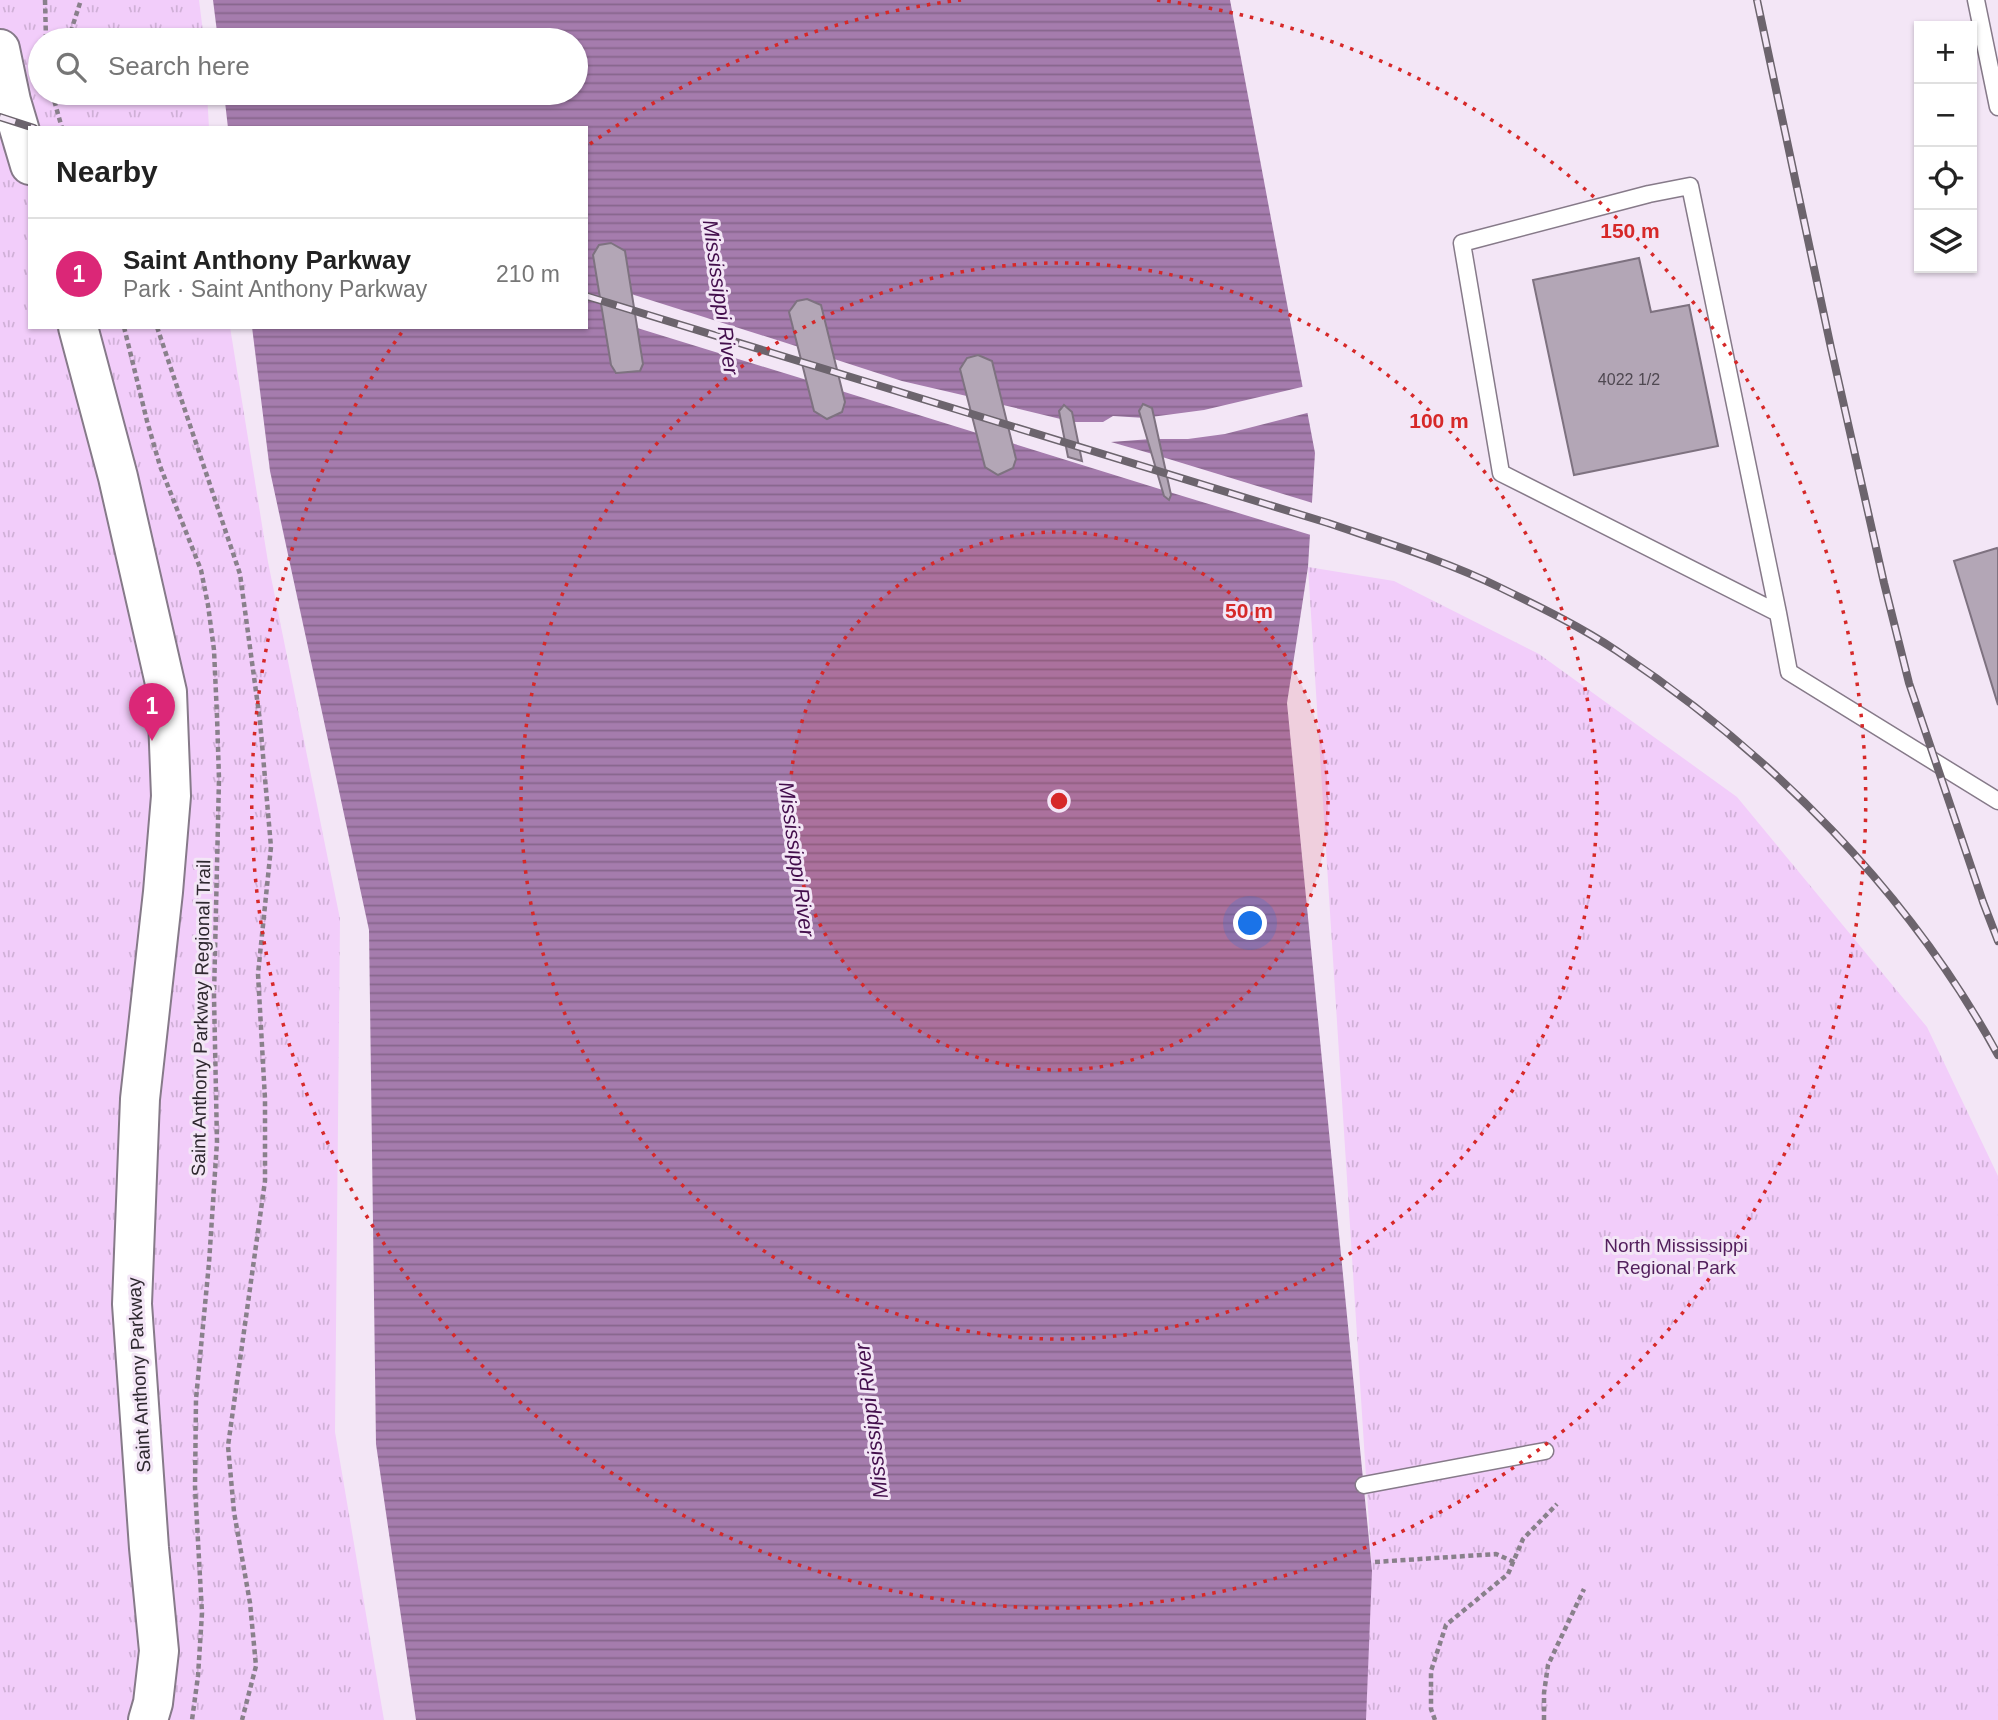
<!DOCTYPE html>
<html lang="en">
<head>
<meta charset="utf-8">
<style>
  body { margin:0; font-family:Helvetica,sans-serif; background:#f6f6f6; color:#222 }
  .controls { position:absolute; right:21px; top:21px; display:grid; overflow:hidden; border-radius:0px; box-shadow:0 2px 5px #0004 }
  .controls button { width:63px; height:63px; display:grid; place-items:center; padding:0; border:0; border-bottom:2px solid #e0e0e0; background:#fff; color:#222; font:35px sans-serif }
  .you { position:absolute; left:1251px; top:924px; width:24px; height:24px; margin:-18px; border:5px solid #fff; border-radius:50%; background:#1a73e8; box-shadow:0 0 0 10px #1a73e833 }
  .badge { display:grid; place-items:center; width:46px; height:46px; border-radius:50%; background:#db2777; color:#fff; font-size:23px; font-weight:700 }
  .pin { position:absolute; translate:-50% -58px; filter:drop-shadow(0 2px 4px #0008) }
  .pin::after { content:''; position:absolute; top:37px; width:24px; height:21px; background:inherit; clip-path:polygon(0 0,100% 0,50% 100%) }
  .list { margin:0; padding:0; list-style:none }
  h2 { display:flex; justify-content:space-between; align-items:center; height:91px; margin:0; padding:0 28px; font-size:30px }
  h2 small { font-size:23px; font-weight:400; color:#767676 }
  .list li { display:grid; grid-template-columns:46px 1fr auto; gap:21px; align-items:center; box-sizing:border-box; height:112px; padding:0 28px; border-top:2px solid #e0e0e0 }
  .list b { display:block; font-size:26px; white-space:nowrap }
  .list p { margin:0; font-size:23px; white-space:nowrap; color:#767676 }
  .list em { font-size:23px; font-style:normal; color:#767676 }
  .icon { flex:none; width:38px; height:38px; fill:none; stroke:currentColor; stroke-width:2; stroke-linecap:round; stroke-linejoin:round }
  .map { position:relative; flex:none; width:1998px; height:1720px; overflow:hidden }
  .search { position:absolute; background:#fff; box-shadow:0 2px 5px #0004; left:28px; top:28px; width:560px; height:77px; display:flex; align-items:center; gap:18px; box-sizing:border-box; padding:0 24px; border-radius:38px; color:#767676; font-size:26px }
  .panel { position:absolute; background:#fff; box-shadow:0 2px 5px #0004; left:28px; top:126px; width:560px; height:203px; border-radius:0px }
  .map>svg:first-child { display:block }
</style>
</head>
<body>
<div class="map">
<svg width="1998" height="1720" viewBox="0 0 1998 1720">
  <defs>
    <pattern id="park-tufts" width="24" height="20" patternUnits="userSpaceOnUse" patternTransform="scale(1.75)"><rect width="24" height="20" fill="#f2cdfa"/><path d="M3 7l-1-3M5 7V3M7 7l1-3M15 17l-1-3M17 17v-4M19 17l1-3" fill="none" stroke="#d0b0d7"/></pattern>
    <pattern id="water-rules" width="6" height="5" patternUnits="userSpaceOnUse" patternTransform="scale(1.75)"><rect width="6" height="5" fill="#a57cad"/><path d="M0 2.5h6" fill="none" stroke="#87668d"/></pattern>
  </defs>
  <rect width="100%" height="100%" fill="#f3e6f6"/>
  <!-- park -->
  <g fill="url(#park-tufts)">
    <polygon points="0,0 199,0 204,40 40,40 40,93 207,93 209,128 30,128 30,327 230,327 268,562 340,919 335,1432 384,1720 0,1720"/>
    <polygon points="1308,567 1394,581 1539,654 1737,797 1927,1027 1998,1176 1998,1720 1365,1720 1372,1571"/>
  </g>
  <!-- water -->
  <path fill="url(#water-rules)" fill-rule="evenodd" d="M213 0H1230L1315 453 1308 567 1287 703 1372 1571 1366 1720H416L376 1444 369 930 270 471 252 327H586V128H228L224 93H576V40H218ZM611 243 625 251 643 364 640 371 617 373 611 365 593 255 599 245ZM807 299 821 305 845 402 842 412 827 419 814 411 789 312 797 301ZM978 355 992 361 1016 459 1013 468 998 475 985 467 960 369 967 358ZM1144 404 1152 408 1171 495 1169 500 1164 495 1139 411ZM1064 405 1072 412 1082 460 1068 457 1059 411Z"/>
  <!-- pier -->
  <g fill="#f3e6f6">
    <polygon points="628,293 802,348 810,381 634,327"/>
    <polygon points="831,358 902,381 971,397 980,434 838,390"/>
    <polygon points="1306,386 1311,412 1225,434 1188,439 1155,439 1151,417 1204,410"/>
    <polygon points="999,404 1073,422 1103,422 1113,416 1145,418 1151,439 1111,442 1156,455 1166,491 1008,442"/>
    <polygon points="1159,456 1316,504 1314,536 1166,491"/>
  </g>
  <!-- building -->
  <g fill="#b3a6b6" stroke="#7e7280" stroke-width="2">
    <polygon points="611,243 625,251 643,364 640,371 616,373 611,365 593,255 599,245"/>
    <polygon points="1639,258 1651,312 1689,305 1718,446 1574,475 1533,280"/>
    <polygon points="807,299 821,305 845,402 842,412 827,419 814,411 789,312 797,301"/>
    <polygon points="978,355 992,361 1016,459 1013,468 998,475 985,467 960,369 967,358"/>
    <polygon points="1143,404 1152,408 1171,495 1169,500 1164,496 1139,411"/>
    <polygon points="1064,405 1072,412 1082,461 1068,457 1059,411"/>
    <polygon points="1997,548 1998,550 1998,705 1954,561"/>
  </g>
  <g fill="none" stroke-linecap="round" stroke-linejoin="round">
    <!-- lane casing -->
    <g stroke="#867a89" stroke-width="19">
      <g id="lane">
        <polyline points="1976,0 1998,107"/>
        <polyline points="1778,613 1501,473 1462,243 1649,194 1690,186 1778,613 1789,672 1998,801"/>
        <polyline points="1364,1485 1545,1451"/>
      </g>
    </g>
    <!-- secondary casing -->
    <g stroke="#867a89" stroke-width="42">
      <g id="secondary">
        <polyline points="0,49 11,101 30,165"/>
        <polyline points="78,327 118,477 167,692 171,796 163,892 140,1099 132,1304 149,1548 159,1651 153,1703 148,1720"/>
      </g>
    </g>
    <!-- path -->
    <g stroke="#89808b" stroke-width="4.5" stroke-dasharray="5 3.5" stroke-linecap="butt">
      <polyline points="45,0 46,40"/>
      <polyline points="68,40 81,0"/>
      <polyline points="52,93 62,128"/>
      <polyline points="124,327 147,421 160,466 201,570 208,605 214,650 217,716 219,779 214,996 217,1142 209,1263 196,1399 195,1487 202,1613 198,1676 192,1720"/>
      <polyline points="157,327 240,574 260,721 271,847 258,974 265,1099 265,1181 228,1446 234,1512 250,1603 256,1666 242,1720"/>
      <polyline points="1375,1562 1496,1554 1514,1562"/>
      <polyline points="1435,1720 1431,1709 1431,1671 1446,1625 1508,1574 1523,1539 1557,1504"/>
      <polyline points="1544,1720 1544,1693 1548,1665 1584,1589"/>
    </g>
    <!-- lane -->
    <use href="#lane" stroke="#fff" stroke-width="16"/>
    <!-- secondary -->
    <use href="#secondary" stroke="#fff" stroke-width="38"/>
    <!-- rail casing -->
    <g stroke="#6c646d" stroke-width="8">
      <g id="rail">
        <polyline points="1757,0 1831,348 1884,583 1909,683 1983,902 1998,941"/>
        <polyline points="0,117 34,128"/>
        <path d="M586 296 1328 523C1387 543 1446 561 1501 588 1540 607 1581 627 1617 651 1772 754 1909 892 1998 1055"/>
      </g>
    </g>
    <!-- rail -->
    <use href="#rail" stroke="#f3e6f6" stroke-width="5" stroke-dasharray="16" stroke-linecap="butt"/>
  </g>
  <!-- distance rings -->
  <circle cx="1059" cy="801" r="269" fill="#d62828" fill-opacity=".12"/>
  <g fill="none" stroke="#d62828" stroke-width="3.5" stroke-dasharray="3.5 7">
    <circle cx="1059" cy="801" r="269"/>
    <circle cx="1059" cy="801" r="538"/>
    <path d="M590 144A807 807 0 0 1 961 0M1157 0A807 807 0 1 1 402 332"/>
  </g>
  <g text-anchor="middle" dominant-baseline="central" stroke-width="6" stroke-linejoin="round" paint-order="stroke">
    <!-- number labels -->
    <g font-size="16" fill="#4f4851">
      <text x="1629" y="379">4022 1/2</text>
    </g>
    <!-- street labels -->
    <g font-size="19" fill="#2e282f" stroke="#f3e6f6">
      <text transform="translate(201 1018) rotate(-89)">Saint Anthony Parkway Regional Trail</text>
      <text transform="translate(139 1375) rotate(-93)">Saint Anthony Parkway</text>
    </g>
    <!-- park labels -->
    <g font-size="19" fill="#521e5c" stroke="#f3e6f6">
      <text x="1676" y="1245">North Mississippi<tspan x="1676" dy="22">Regional Park</tspan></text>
    </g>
    <!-- water labels -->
    <g font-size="21" font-style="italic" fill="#430e4c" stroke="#f3e6f6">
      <text transform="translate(721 297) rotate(82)">Mississippi River</text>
      <text transform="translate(797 859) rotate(82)">Mississippi River</text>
      <text transform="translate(871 1421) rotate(-97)">Mississippi River</text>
    </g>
  </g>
  <circle cx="1059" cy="801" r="10" fill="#d62828" stroke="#f3e6f6" stroke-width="3.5"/>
  <g font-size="21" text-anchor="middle" font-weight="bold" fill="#d62828" stroke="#f3e6f6" stroke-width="6" stroke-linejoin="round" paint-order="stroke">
    <text x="1630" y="238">150 m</text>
    <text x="1439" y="428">100 m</text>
    <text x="1249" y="618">50 m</text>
  </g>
</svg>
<div class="controls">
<button>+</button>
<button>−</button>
<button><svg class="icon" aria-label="locate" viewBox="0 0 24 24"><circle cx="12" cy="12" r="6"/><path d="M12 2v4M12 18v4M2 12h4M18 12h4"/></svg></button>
<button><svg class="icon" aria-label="layers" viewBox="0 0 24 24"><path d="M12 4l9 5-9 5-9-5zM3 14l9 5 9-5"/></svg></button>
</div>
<div class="you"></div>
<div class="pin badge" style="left:152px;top:741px">1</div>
<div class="search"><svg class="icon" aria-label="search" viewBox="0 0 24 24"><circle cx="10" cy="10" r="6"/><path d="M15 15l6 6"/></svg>Search here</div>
<section class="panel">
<h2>Nearby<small></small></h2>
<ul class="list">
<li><span class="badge">1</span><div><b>Saint Anthony Parkway</b><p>Park · Saint Anthony Parkway</p></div><em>210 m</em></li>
</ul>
</section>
</div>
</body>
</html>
